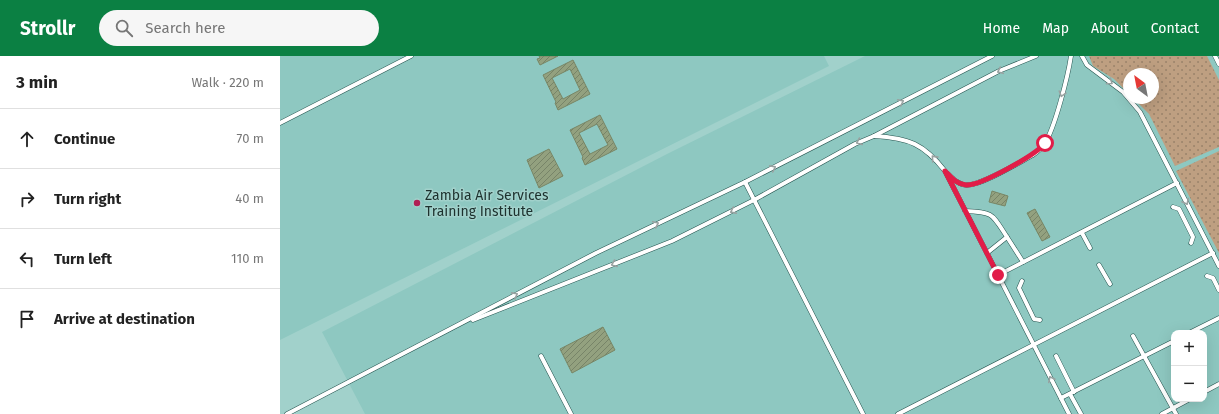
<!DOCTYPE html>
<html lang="en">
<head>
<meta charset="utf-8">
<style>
  body { margin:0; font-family:"Fira Sans",sans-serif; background:#f6f6f6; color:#222 }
  .controls { position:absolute; right:12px; bottom:12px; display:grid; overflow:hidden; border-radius:8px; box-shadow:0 4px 16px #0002 }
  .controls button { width:36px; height:36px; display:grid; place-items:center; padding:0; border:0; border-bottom:1px solid #e0e0e0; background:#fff; color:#222; font:20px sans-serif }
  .compass { position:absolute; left:843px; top:12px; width:36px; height:36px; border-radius:50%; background:#fff; box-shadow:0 4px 16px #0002; rotate:328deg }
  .stop { position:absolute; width:12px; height:12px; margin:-9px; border:3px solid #e11d48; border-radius:50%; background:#fff }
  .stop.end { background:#e11d48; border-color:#fff; box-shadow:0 1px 4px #0008 }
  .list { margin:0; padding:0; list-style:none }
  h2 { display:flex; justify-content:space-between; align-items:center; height:52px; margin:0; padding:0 16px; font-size:17px }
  h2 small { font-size:13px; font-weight:400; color:#767676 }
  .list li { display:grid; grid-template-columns:26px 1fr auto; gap:12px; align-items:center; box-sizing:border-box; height:60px; padding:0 16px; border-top:1px solid #e0e0e0 }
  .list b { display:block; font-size:15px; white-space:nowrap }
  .list em { font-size:13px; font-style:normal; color:#767676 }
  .icon { flex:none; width:22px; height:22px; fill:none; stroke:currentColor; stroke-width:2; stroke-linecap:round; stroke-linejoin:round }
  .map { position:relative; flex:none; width:939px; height:358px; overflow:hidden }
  header { display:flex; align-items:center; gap:24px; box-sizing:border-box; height:56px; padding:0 20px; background:#0b8043; color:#fff }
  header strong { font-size:19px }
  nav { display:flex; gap:22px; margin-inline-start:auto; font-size:14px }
  .search { width:280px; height:36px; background:#f6f6f6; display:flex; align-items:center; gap:10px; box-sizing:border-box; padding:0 14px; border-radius:22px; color:#767676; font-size:15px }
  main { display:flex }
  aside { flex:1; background:#fff }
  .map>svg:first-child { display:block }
</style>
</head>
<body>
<header>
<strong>Strollr</strong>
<div class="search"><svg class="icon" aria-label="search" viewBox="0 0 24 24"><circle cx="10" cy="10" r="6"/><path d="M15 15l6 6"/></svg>Search here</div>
<nav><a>Home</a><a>Map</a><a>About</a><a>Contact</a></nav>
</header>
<main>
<aside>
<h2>3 min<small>Walk · 220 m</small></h2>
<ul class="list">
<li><svg class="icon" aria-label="ahead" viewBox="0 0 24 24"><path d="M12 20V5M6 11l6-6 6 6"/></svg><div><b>Continue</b></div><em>70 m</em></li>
<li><svg class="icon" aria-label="right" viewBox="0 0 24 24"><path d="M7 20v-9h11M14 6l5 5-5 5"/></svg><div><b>Turn right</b></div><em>40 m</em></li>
<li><svg class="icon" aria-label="left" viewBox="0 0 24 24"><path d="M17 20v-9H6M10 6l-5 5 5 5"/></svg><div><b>Turn left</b></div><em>110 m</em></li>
<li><svg class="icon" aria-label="arrive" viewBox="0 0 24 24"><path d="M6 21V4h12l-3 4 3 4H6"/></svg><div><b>Arrive at destination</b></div></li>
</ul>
</aside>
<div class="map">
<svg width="939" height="358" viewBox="0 0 939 358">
  <defs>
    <pattern id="grass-dots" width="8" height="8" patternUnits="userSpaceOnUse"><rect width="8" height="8" fill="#be9f81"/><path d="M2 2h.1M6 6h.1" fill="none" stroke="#9a826a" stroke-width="1.8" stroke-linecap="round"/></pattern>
    <pattern id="building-hatch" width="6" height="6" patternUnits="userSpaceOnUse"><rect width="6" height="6" fill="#93a17f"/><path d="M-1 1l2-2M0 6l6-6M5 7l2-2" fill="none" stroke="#778468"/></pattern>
  </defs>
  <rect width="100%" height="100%" fill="#a1d1cb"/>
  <!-- built -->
  <g fill="#8ec8c1" fill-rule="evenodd">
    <polygon points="0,0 544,0 549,10 0,284"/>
    <path d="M585 0H939V358H85L42 276 389 97ZM849 18H873V42H849ZM894 277H924V343H894Z"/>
  </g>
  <!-- grass -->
  <g fill="url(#grass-dots)">
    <polygon points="809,0 927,0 939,24 939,91 895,110 869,58 853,42 873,42 873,18 849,18 849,38 834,23 813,10"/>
    <polygon points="939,95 939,197 896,115"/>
  </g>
  <!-- building -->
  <g fill="url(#building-hatch)" stroke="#788665" fill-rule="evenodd">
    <polygon points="259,0 278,0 260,9 257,3 260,2"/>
    <path d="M293 4 310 38 278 54 275 47 276 46 263 19ZM290 13 300 34 283 43 272 22Z"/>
    <path d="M320 59 337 93 305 109 302 102 303 101 290 74ZM317 68 328 89 310 98 299 77Z"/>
    <polygon points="269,93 283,120 259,132 247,104"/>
    <polygon points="712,135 728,140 725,150 709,146"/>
    <polygon points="755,153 770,181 762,185 747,157"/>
    <polygon points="323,271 335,294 292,317 280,293"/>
  </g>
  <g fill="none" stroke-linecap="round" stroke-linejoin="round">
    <!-- service casing -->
    <g stroke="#24534e" stroke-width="5">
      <g id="service">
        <polyline points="802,0 807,9 843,36 860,56 939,210"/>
        <polyline points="935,0 939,8"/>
        <polyline points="0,67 131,0"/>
        <path d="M594 80C629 82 644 88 665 115L789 358"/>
        <path d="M668 118C673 123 679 129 687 129 702 129 738 107 753 99 757 96 761 93 764 89 775 72 788 20 791 0"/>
        <polyline points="465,126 583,358"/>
        <polyline points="893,151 899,153 913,181 911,187"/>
        <path d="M685 155C714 156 712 158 727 181L707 197"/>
        <polyline points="802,177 810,192"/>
        <polyline points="727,181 743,206"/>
        <polyline points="819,209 830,228"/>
        <polyline points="718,219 897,127"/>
        <polyline points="927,220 933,222 939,234"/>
        <polyline points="742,225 739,232 754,263 760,264"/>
        <polyline points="193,264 392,185 474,144 575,88 594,80 719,15 756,0"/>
        <polyline points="909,277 939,262"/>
        <polyline points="853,280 896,358"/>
        <polyline points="261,300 291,358"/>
        <polyline points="776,300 794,336"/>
        <polyline points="924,336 939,328"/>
        <polyline points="790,338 801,358"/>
        <polyline points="781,342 894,285"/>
        <polyline points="7,358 316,197 465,126 712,0"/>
        <polyline points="618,358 933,197"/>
        <polyline points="882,358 910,343"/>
      </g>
    </g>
    <!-- service -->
    <use href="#service" stroke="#fff" stroke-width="4"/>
  </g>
  <!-- one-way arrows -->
  <defs><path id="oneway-chevron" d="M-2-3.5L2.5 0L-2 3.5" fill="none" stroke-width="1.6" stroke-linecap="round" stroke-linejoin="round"/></defs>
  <g stroke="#99a2a1">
    <use href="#oneway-chevron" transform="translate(720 15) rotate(155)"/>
    <use href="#oneway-chevron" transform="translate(830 26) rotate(35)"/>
    <use href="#oneway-chevron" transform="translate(782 38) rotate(107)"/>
    <use href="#oneway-chevron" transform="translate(621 46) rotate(-27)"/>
    <use href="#oneway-chevron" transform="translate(579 86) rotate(157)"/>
    <use href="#oneway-chevron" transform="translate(654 102) rotate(-132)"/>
    <use href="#oneway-chevron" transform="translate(493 112) rotate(-27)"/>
    <use href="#oneway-chevron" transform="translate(906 146) rotate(63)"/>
    <use href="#oneway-chevron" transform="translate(453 155) rotate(154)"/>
    <use href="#oneway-chevron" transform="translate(376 168) rotate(-25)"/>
    <use href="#oneway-chevron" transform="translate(334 208) rotate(159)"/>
    <use href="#oneway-chevron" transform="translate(235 239) rotate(-28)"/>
    <use href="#oneway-chevron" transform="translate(771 323) rotate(-117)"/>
  </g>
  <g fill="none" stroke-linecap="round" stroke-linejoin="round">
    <!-- route -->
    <path stroke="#e11d48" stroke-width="5" d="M718 219 665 115C671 121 676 128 686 129 700 130 756 99 765 87"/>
  </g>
  <!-- markers -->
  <circle fill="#b02054" stroke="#a1d1cb" stroke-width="1.5" cx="137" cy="147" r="4"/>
  <g text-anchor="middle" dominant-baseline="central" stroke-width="3" stroke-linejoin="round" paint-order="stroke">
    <!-- poi labels -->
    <g font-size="14" fill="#1d312e" stroke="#a1d1cb" text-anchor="start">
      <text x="145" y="139">Zambia Air Services<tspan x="145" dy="16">Training Institute</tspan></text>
    </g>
  </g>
</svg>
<div class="controls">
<button>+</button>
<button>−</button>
</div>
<svg class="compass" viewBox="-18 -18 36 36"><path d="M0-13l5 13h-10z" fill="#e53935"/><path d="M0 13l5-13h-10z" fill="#767676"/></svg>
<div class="stop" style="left:765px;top:87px"></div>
<div class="stop end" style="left:718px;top:219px"></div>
</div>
</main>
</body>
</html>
